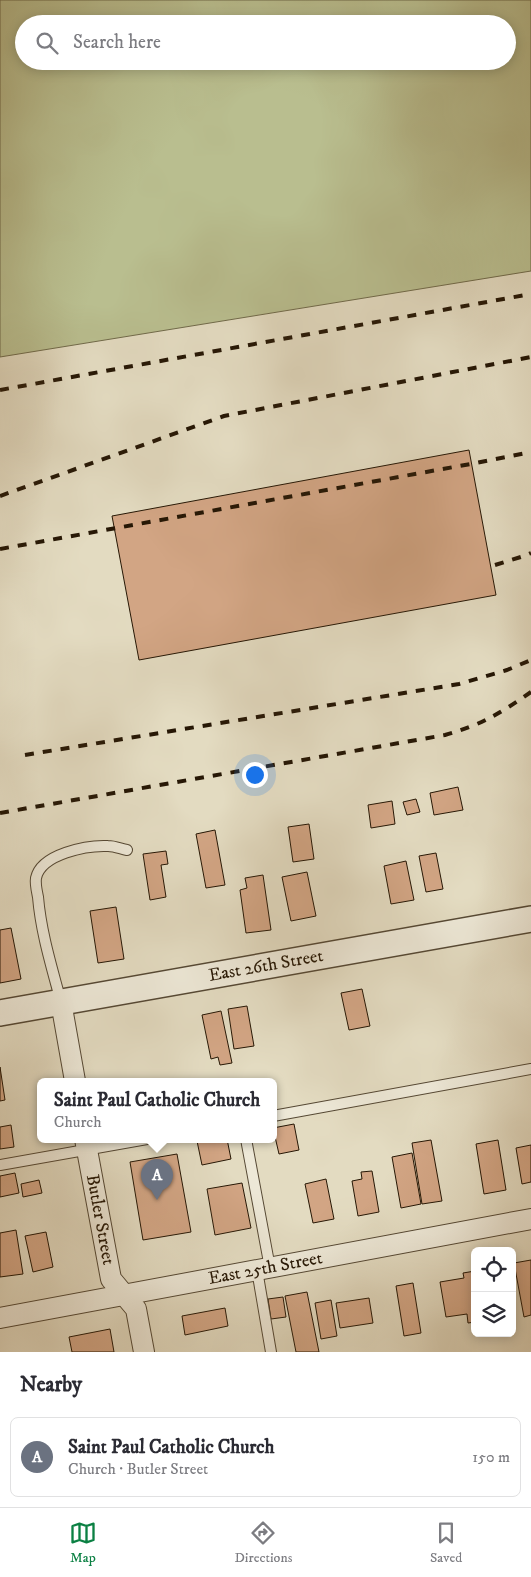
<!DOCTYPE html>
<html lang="en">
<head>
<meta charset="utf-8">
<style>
  body { margin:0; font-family:"IM FELL DW Pica",serif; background:#f2f2f3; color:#2b2b33 }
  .controls { position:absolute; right:15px; bottom:15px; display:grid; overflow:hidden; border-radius:8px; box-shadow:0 2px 12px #0003 }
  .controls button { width:45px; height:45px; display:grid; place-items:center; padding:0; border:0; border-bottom:1px solid #e1e1e2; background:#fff; color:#2b2b33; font:25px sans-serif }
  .you { position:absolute; left:254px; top:774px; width:18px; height:18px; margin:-12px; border:4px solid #fff; border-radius:50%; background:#1a73e8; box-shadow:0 0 0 8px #1a73e833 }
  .badge { display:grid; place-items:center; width:32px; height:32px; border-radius:50%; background:#0b8043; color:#fff; font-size:16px; font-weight:700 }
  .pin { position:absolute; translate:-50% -41px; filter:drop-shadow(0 1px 2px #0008) }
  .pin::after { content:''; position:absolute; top:26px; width:18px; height:15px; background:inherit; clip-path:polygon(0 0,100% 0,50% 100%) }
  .popup { position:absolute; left:37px; top:1078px; width:240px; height:65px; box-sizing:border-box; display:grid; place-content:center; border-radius:8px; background:#fff; filter:drop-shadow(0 1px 4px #0005); font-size:16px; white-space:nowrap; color:#7c7c81 }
  .popup b { font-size:19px; color:#2b2b33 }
  .popup::after { content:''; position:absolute; left:50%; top:100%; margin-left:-10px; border:10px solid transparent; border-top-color:#fff }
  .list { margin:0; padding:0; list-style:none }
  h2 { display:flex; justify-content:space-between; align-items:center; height:65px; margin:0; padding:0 20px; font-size:21px }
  h2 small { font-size:16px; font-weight:400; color:#7c7c81 }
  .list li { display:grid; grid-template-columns:32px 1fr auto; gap:15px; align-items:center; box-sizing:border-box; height:80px; margin:0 10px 10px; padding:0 10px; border:1px solid #e1e1e2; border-radius:8px }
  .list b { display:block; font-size:19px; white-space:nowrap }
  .list p { margin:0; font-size:16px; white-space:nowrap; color:#7c7c81 }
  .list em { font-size:16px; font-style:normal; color:#7c7c81 }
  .icon { flex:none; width:28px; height:28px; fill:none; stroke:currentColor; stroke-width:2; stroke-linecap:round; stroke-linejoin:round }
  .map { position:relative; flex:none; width:531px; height:1352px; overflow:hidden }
  .search { position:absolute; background:#fff; box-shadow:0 2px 12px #0003; left:15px; right:15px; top:15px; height:55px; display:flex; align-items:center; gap:12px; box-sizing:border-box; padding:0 18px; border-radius:28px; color:#7c7c81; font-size:19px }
  .sheet { height:155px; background:#fff }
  nav { display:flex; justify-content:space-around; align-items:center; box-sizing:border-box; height:70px; border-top:1px solid #e1e1e2; background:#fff; font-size:14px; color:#7c7c81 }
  nav a { display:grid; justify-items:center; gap:2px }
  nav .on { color:#0b8043 }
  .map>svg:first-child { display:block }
</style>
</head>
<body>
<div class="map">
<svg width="531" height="1352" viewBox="0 0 531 1352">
  <rect width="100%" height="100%" fill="#e3dbc1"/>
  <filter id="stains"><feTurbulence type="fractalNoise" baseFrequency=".004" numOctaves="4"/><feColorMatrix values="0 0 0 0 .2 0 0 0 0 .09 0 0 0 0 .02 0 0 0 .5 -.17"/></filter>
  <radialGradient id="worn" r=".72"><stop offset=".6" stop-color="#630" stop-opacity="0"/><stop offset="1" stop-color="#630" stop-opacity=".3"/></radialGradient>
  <!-- green -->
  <path fill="#b9be8f" stroke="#706a4a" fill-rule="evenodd" d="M0 0H531V271L0 357ZM24 24H507V61H24Z"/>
  <!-- building -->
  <g fill="#d2a584" stroke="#261705">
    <polygon points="469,450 496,595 139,660 112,516"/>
    <polygon points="458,787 463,810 434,815 430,793"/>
    <polygon points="416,799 420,812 407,815 403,802"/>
    <polygon points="392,801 395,824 371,828 368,805"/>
    <polygon points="309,824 314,859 293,862 288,827"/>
    <polygon points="215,830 225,885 206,888 196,834"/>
    <polygon points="166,851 168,864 161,865 166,897 150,900 143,854"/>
    <polygon points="436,853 443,889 426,892 419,856"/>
    <polygon points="406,861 414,900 391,904 384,866"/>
    <polygon points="307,872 316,916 291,921 282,877"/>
    <polygon points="263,875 271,930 246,933 240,890 247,888 245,878"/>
    <polygon points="116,907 124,959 98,963 90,911"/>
    <polygon points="11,928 21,979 0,983 0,930"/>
    <polygon points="362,989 370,1026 349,1030 341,993"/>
    <polygon points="247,1006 254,1046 234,1049 228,1009"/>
    <polygon points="221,1011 232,1063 220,1065 218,1057 211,1059 202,1015"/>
    <polygon points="0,1067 5,1100 0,1101"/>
    <polygon points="294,1124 299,1150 279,1154 273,1128"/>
    <polygon points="11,1125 14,1147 0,1149 0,1127"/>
    <polygon points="206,1139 227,1139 231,1159 202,1165 197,1141"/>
    <polygon points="431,1140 442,1201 422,1204 412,1143"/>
    <polygon points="498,1140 506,1190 484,1194 476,1144"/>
    <polygon points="531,1145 531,1182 522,1184 516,1148"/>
    <polygon points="412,1153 421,1204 401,1208 392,1157"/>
    <polygon points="177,1154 191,1232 143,1240 130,1162"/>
    <polygon points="372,1171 379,1212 358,1216 352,1181 362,1179 361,1172"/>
    <polygon points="15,1173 19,1193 0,1197 0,1176"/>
    <polygon points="326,1179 334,1219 313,1223 305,1184"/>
    <polygon points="39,1180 42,1193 23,1197 21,1184"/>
    <polygon points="242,1183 251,1228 215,1235 207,1189"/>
    <polygon points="16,1230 23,1274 0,1277 0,1233"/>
    <polygon points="46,1232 53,1267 33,1272 25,1236"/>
    <polygon points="531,1260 531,1315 524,1317 514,1263"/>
    <polygon points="475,1271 475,1322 468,1323 467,1314 446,1317 440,1282 464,1278 463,1273"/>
    <polygon points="413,1283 421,1333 404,1336 396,1286"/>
    <polygon points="307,1292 319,1352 296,1352 285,1296"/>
    <polygon points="283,1297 286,1317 271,1319 268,1299"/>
    <polygon points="369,1298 373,1323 340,1328 336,1303"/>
    <polygon points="331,1300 337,1336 321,1339 315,1303"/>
    <polygon points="225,1308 228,1326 185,1335 182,1316"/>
    <polygon points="110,1329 114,1352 72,1352 69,1337"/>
  </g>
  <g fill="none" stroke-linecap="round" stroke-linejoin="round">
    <!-- service casing -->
    <g stroke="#554834" stroke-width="12">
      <g id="service">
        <path d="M61 1002C52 968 41 933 38 897 37 892 35 884 36 878 41 854 87 845 108 846 115 846 121 849 127 850"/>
        <polyline points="273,1116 531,1069"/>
        <polyline points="246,1139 270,1268"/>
        <polyline points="0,1165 147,1139"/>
        <polyline points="257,1270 271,1352"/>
      </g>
    </g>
    <!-- minor casing -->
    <g stroke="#554834" stroke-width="22">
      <g id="minor">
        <polyline points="61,1002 75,1081"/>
        <path id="s1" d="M85 1139 111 1279 136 1309 144 1352"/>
        <path id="s2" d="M0 1318 531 1219"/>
      </g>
    </g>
    <!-- tertiary casing -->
    <g stroke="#554834" stroke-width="28">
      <g id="tertiary">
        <path id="s3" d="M0 1013 531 919"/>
      </g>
    </g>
    <!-- service -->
    <use href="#service" stroke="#ede8d7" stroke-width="10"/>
    <!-- minor -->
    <use href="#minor" stroke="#ede8d7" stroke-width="20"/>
    <!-- tertiary -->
    <use href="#tertiary" stroke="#ede8d7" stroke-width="25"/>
    <!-- rail -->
    <g stroke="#261705" stroke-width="4" stroke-dasharray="9 9" stroke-linecap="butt">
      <polyline points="0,390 531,294"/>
      <polyline points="0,496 224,416 531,357"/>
      <polyline points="0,549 476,463 531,452"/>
      <polyline points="495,565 524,556 531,553"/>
      <polyline points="25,755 459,684 507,670 531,660"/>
      <path d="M0 813 445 735C481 725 501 713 531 692"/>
    </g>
  </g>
  <g text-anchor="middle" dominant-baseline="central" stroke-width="4" stroke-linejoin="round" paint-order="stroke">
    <!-- street labels -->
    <g font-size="18" fill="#261705" stroke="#ede8d7">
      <text stroke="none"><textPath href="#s3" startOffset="270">East 26th Street</textPath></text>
      <text stroke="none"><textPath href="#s1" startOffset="82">Butler Street</textPath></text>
      <text stroke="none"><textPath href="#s2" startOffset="270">East 25th Street</textPath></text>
    </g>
  </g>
  <rect width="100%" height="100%" filter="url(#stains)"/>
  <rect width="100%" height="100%" fill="url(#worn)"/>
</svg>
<div class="controls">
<button><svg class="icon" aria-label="locate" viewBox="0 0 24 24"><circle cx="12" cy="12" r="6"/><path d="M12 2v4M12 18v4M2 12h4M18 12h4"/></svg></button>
<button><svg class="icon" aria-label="layers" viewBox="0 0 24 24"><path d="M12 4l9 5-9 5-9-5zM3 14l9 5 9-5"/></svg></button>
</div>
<div class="you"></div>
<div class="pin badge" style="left:157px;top:1200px;background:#6b7280">A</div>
<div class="popup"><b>Saint Paul Catholic Church</b>Church</div>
<div class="search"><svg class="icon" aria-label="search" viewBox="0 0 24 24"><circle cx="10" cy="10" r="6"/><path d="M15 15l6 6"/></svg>Search here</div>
</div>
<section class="sheet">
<h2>Nearby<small></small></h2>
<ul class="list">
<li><span class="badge" style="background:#6b7280">A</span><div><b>Saint Paul Catholic Church</b><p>Church · Butler Street</p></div><em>150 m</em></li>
</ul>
</section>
<nav>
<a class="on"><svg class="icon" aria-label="map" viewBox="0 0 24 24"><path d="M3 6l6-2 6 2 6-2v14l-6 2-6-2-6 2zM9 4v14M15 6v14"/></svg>Map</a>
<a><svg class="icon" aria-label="directions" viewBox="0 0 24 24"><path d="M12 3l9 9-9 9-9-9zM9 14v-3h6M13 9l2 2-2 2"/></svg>Directions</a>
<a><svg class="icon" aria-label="saved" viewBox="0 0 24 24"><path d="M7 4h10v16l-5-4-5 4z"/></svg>Saved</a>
</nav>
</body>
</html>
